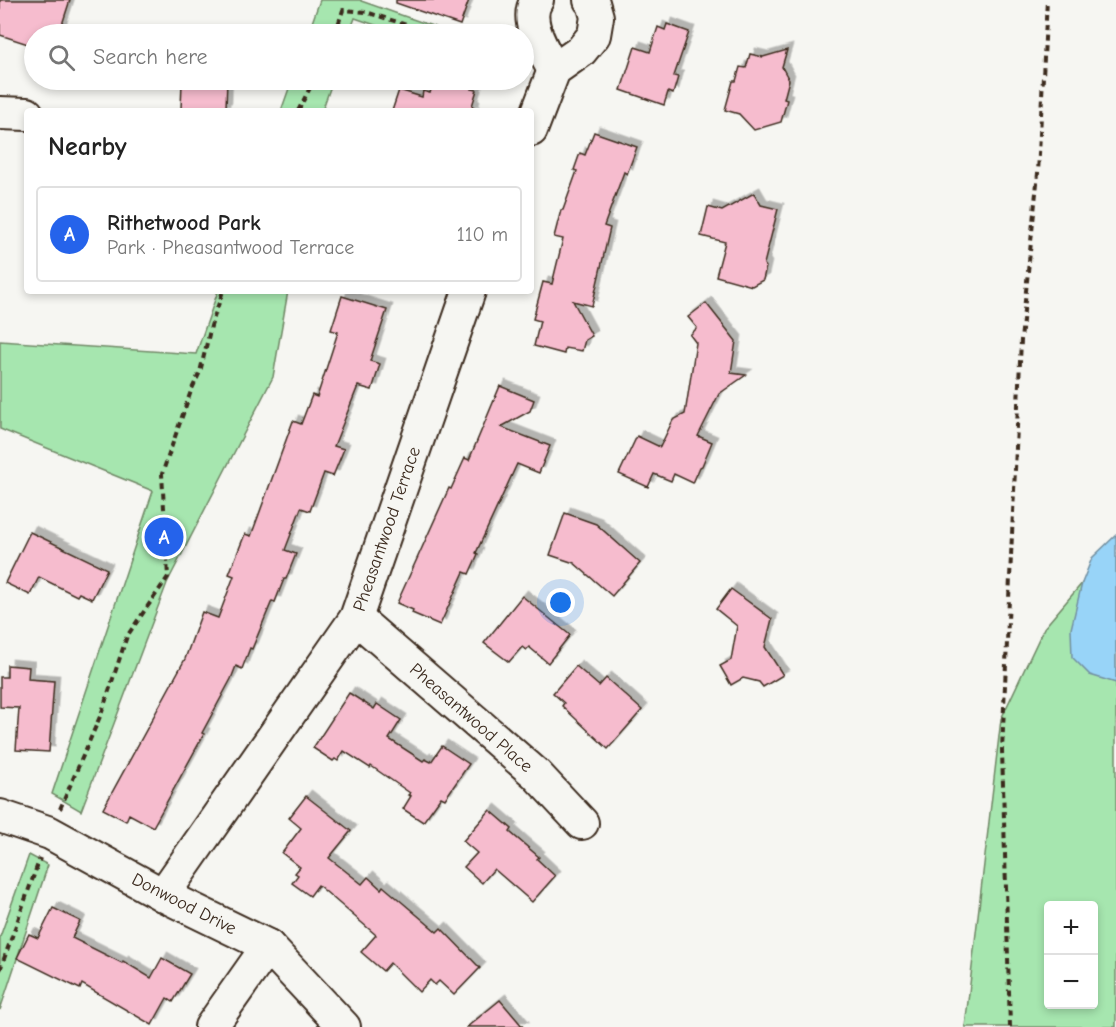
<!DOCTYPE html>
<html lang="en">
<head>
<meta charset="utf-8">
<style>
  body { margin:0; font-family:"Comic Neue",sans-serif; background:#f6f6f6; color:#222 }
  .controls { position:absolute; right:18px; bottom:18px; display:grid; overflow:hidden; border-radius:6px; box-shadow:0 3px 9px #0003 }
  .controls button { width:54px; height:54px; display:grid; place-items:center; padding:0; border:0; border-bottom:2px solid #e0e0e0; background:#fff; color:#222; font:30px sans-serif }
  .you { position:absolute; left:561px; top:603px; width:21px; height:21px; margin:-15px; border:4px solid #fff; border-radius:50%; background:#1a73e8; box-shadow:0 0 0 9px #1a73e833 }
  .badge { display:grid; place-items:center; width:39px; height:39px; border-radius:50%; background:#2563eb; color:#fff; font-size:20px; font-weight:700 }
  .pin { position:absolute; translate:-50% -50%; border:3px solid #fff; box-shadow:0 2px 6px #0006 }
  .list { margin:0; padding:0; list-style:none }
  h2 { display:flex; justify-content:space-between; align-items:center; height:78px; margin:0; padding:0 24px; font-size:26px }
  h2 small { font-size:20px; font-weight:400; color:#767676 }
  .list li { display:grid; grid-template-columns:39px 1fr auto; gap:18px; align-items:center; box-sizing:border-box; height:96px; margin:0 12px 12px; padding:0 12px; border:2px solid #e0e0e0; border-radius:6px }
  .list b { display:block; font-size:22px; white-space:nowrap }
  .list p { margin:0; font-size:20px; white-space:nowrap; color:#767676 }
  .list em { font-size:20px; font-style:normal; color:#767676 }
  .icon { flex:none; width:33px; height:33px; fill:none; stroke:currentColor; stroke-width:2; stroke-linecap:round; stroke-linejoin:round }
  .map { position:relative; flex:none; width:1116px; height:1027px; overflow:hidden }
  .search { position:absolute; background:#fff; box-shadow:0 3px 9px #0003; left:24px; top:24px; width:510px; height:66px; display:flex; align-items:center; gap:15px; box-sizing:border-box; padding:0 21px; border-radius:33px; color:#767676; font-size:22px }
  .panel { position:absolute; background:#fff; box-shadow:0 3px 9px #0003; left:24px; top:108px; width:510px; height:186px; border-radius:6px }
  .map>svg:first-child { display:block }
</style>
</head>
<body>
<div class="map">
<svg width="1116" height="1027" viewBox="0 0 1116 1027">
  <defs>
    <filter id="shadow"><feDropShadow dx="5.5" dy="-5.5" stdDeviation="0" flood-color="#0004"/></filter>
  </defs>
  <rect width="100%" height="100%" fill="#f6f6f2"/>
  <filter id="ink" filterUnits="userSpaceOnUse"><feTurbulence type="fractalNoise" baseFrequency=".0167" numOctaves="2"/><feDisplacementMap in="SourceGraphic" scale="12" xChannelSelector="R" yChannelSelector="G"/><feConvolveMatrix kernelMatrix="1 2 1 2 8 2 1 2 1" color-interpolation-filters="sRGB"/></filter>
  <g filter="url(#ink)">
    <!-- green -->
    <g fill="#a6e6af" stroke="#708866" stroke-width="1.5" fill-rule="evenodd">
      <polygon points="320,0 361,0 361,1 455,34 401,34 355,18 349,34 308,34"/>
      <polygon points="292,80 333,80 322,111 281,111"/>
      <polygon points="218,291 288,291 273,377 167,583 81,811 52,794 153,491 0,429 0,341 196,354"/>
      <path d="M1116 558V1027H965L1001 719 1044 628 1101 561ZM1048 906H1094V1004H1048Z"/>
      <polygon points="29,855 48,865 0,1010 0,937"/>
    </g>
    <!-- water -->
    <polygon fill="#98d4f8" stroke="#7390a1" stroke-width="1.5" points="1116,535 1116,683 1090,675 1072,657 1071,629 1082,583 1092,558"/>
    <!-- building -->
    <g fill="#f6bcce" stroke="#3b2a1e" stroke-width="1.5" filter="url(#shadow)">
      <polygon points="0,0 70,0 59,34 34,34 34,46 0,35"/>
      <polygon points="396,0 469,0 460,25 396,3"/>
      <polygon points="667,24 689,32 674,76 678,77 673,94 668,92 664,105 621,90 635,47 650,52 658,27 665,30"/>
      <polygon points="787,50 782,67 789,80 784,99 787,100 781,122 754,130 739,114 725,110 733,81 736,81 740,67 746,68 750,54 763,57"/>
      <polygon points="187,80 227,80 226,108 224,108 224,111 181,109 182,82 187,82"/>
      <polygon points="434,80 476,80 472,89 477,90 472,106 474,107 473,111 392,111 399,90 422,97 423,91 430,93"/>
      <polygon points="594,132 637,147 627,174 624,172 604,226 610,228 592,306 573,301 592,336 585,340 582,351 565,348 564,354 534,346 540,321 533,319 543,282 552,284 563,239 554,237 561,210 563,210 577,171 574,170 580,153 585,155"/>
      <polygon points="754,193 761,205 778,209 764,264 766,267 763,280 752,286 716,276 725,242 701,236 708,207 722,211"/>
      <polygon points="342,296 387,310 370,361 380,364 372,390 358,386 334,446 344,449 333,476 324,473 310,511 301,508 285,550 296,554 286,579 284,579 275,602 272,601 252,649 250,648 242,669 236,666 231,679 202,733 204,734 153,827 129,814 126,821 103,809 185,659 202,612 218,618 234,576 229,574 245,534 251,536 293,421 301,424 312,395 317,397 338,332 331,330"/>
      <polygon points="706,303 736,341 731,373 746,375 719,394 698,436 712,442 702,466 700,467 693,483 674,474 671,481 654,474 648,487 619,474 637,436 660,447 673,420 685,414 696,343 690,335 697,328 688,317"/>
      <polygon points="500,386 534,400 530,411 501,427 550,446 539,473 517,464 476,553 478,554 469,574 464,572 440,625 412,613 413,610 397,603 449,488 451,489 465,458 469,460"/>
      <polygon points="565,513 596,524 640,563 612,596 574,563 550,555"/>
      <polygon points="30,532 107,569 92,599 79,593 77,596 39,577 30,595 5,583"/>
      <polygon points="731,589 772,619 765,647 783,675 763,687 759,682 743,678 731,685 720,666 731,660 737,626 716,609"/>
      <polygon points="522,596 570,635 548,663 529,647 526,650 522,647 509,662 484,643"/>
      <polygon points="7,665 29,667 28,679 54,681 49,752 16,750 19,708 0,707 0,677 7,677"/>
      <polygon points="576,666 599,686 606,678 642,710 608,749 562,706 564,703 553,693"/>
      <polygon points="349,693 374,709 377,704 401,720 389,739 423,761 425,759 431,762 442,746 469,764 445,799 441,797 423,822 403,809 411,796 408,795 410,793 371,766 370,768 344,751 338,761 335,759 333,761 313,748"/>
      <polygon points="306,796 351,831 329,858 362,884 368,877 381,889 383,886 437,932 441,928 480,968 454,995 439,981 435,985 430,980 419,992 390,963 383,971 361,952 376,935 318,885 310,896 292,883 298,875 295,873 300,867 282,853 301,828 289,818"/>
      <polygon points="490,810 512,829 510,832 539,857 537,859 555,876 532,902 494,869 482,883 464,867 477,853 463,841"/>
      <polygon points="53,908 80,921 72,938 122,963 123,961 151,978 162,958 190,974 173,1002 167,998 152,1025 82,984 80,989 17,958 29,934 38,938"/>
      <polygon points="500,1000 523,1027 467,1027"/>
    </g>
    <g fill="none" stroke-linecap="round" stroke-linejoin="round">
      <!-- minor casing -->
      <g stroke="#3b2a1e" stroke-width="36">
        <g id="minor">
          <path d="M537 0C523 20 544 52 554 70"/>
          <polyline points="0,113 27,114"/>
          <polyline points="531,130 554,70 581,51 594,35 597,17 593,3 590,0"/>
          <polyline points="356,618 536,774 582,823"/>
          <polyline points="0,816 50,833 163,895 268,946 344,1027"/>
          <polyline points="163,895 356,618 469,291"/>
          <polyline points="211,1027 268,946"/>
        </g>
      </g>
      <!-- path -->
      <g stroke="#3b2a1e" stroke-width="4" stroke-dasharray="6 4.5" stroke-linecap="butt">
        <polyline points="335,34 343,10 366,12 435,34"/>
        <polyline points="298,111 314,80"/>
        <polyline points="60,809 102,712 127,636 168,577 162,474 191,391 200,372 211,326 223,291"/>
        <polyline points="0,970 40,858"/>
        <polyline points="1010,1027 1002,750 1021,340 1038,173 1047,0"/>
      </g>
      <!-- minor -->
      <use href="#minor" stroke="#f6f6f2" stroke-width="32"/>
    </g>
  </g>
  <g text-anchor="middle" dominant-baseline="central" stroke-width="4.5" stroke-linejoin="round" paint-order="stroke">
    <!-- street labels -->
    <g font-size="18" fill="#3b2a1e" stroke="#f6f6f2">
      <text transform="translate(387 529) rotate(-71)">Pheasantwood Terrace</text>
      <text transform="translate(471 718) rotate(41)">Pheasantwood Place</text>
      <text transform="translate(184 904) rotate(27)">Donwood Drive</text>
    </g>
  </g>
</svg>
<div class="controls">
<button>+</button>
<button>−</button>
</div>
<div class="you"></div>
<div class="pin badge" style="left:164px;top:537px">A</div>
<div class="search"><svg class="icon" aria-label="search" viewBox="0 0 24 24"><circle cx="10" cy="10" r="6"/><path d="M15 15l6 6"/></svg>Search here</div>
<section class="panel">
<h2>Nearby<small></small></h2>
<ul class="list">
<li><span class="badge">A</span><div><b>Rithetwood Park</b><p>Park · Pheasantwood Terrace</p></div><em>110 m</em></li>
</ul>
</section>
</div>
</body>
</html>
